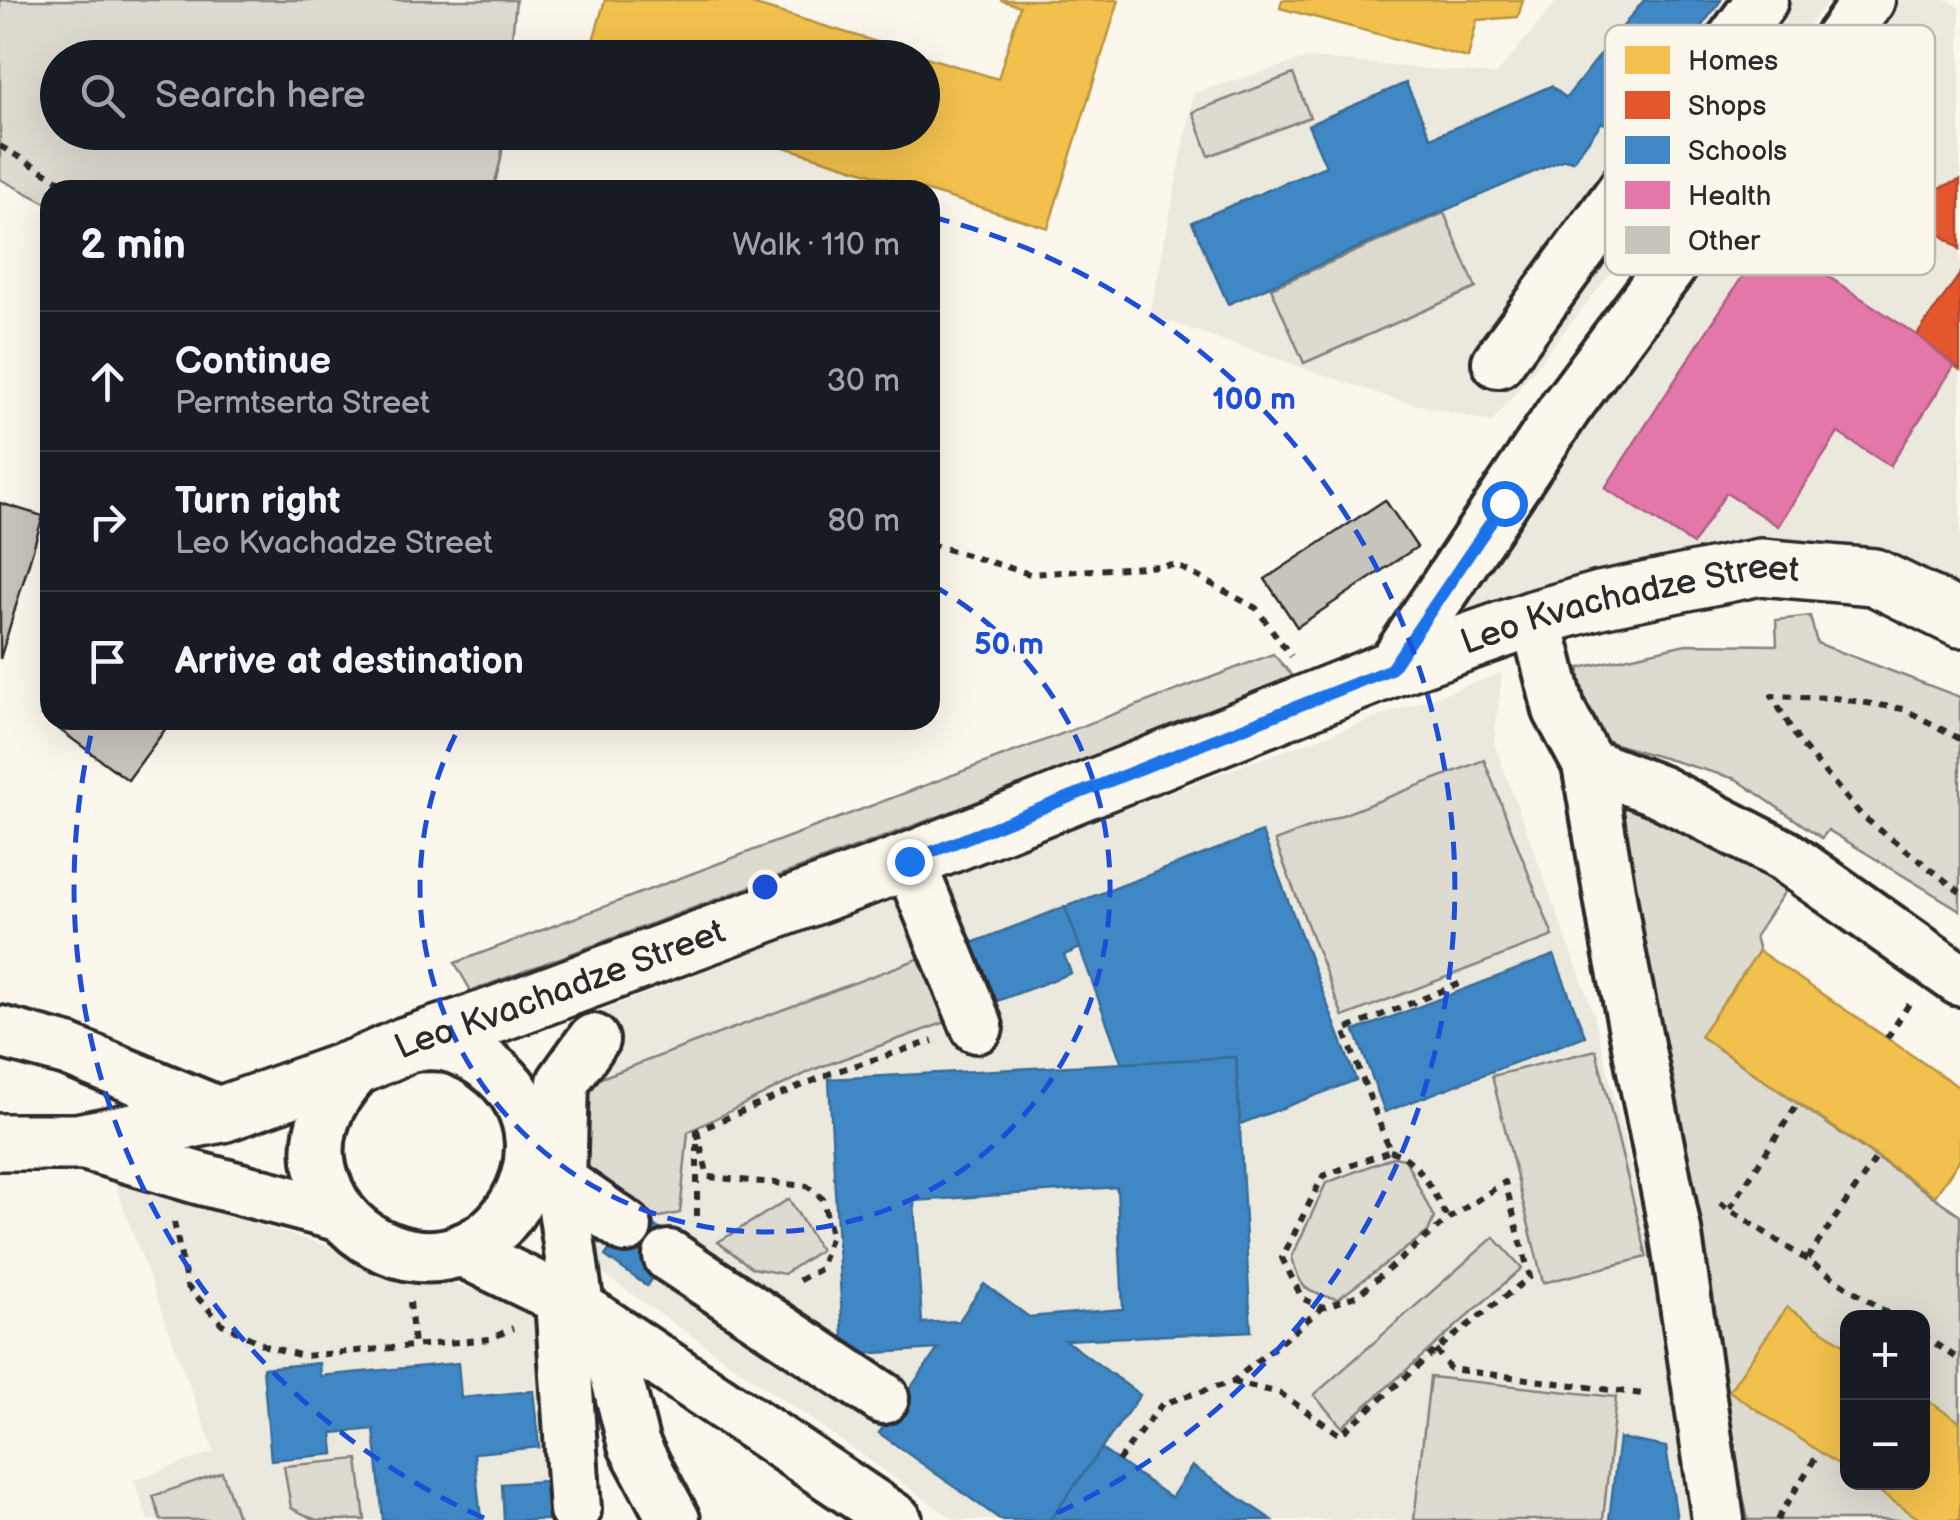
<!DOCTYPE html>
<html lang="en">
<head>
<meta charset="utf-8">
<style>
  body { margin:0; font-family:"Balsamiq Sans",sans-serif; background:#242831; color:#f1f3f6 }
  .controls { position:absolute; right:30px; bottom:30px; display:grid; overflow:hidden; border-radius:20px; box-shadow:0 10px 40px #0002 }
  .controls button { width:90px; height:90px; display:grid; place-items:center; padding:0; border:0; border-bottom:2px solid #363941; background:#171b24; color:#f1f3f6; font:50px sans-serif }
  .stop { position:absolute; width:30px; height:30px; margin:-22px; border:8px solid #1a73e8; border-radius:50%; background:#fff }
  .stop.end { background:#1a73e8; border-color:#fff; box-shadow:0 2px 10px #0008 }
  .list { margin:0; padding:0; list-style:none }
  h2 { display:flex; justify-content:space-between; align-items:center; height:130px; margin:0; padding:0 40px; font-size:42px }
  h2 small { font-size:32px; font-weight:400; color:#9ea1a6 }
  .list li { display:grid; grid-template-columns:65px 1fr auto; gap:30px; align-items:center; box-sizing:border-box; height:140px; padding:0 40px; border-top:2px solid #363941 }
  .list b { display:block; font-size:38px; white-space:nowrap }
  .list p { margin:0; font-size:32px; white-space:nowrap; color:#9ea1a6 }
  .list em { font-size:32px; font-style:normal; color:#9ea1a6 }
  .icon { flex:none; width:55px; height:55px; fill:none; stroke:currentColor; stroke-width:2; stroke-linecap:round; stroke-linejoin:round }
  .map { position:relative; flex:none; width:1960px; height:1520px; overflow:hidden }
  .search { position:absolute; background:#171b24; box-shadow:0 10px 40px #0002; left:40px; top:40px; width:900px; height:110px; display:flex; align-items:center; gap:25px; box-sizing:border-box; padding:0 35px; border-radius:55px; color:#9ea1a6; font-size:38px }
  .panel { position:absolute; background:#171b24; box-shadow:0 10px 40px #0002; left:40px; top:180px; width:900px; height:550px; border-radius:30px }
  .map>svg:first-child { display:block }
</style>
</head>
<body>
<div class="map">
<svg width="1960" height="1520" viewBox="0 0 1960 1520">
  <rect width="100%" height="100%" fill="#fbf7ec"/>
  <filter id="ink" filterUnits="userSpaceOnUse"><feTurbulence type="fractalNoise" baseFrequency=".01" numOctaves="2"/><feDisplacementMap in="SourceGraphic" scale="20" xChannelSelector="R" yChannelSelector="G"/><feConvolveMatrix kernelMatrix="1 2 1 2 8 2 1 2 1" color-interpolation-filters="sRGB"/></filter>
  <g filter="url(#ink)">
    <!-- built -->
    <g fill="#ebe8de">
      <polygon points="1558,0 1829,0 1492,422 1394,399 1150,315 1194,93 1308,58 1496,75"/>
      <polygon points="1869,0 1949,0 1960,8 1960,619 1760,567 1391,669"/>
      <polygon points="1502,673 1494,743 1594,1014 1652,1256 1700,1513 1696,1520 955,1520 543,1232 534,1196 542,1081 553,1048 580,1019 1207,778"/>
      <polygon points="114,1182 578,1321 593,1520 148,1520 134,1480 214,1452"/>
    </g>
    <!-- green -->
    <g fill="#dddad0" stroke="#84827e" stroke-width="2.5" fill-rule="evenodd">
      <polygon points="0,0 516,0 510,57 58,58 58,132 504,133 501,159 493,190 50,190 50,205 0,179"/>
      <polygon points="1293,74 1310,117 1209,156 1193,112"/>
      <polygon points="1444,213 1476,288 1304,363 1271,288"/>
      <polygon points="1810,616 1817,643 1960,697 1960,910 1828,830 1822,838 1736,779 1615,744 1597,735 1579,680 1580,668 1686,644 1777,645 1776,620"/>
      <polygon points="1273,654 1298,682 471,991 455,963"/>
      <polygon points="1484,760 1553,936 1343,1017 1275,841"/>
      <path d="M1614 800 1790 884 1755 936 1759 951 1701 1037 1960 1215V1520H1748L1710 1340ZM1848 1318H1922V1482H1848Z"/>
      <polygon points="931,954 963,1016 815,1069 688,1132 680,1213 655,1218 580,1173 585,1084"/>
      <polygon points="1596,1050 1647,1257 1543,1283 1492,1076"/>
      <path d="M1393 1157 1405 1159 1434 1218 1428 1232 1338 1299C1304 1291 1302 1292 1292 1257L1326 1183Z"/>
      <polygon points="789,1199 820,1250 784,1274 752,1268 718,1242"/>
      <polygon points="1494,1237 1522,1268 1342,1427 1314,1395"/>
      <polygon points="1430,1377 1616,1397 1603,1520 1414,1520"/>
      <polygon points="358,1459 365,1520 316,1520 291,1508 284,1466"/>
      <polygon points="222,1472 239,1520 161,1520 153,1496"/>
    </g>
    <!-- homes -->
    <g fill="#f2c14e" stroke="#b69444" stroke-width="2.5">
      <polygon points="605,0 739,0 998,79 1020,6 1000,0 1119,0 1048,228 735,132 922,132 922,58 588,58"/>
      <polygon points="1282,0 1523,0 1518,17 1477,20 1468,58 1280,8"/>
      <polygon points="1759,951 1960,1088 1960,1159 1935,1196 1700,1036"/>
      <polygon points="1787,1307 1848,1347 1848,1471 1729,1391"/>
      <polygon points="1922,1397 1960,1422 1960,1520 1921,1520 1865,1482 1922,1482"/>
    </g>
    <!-- shops -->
    <g fill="#e4572e" stroke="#ac4a2d" stroke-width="2.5">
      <polygon points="1960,180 1960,249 1899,203"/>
      <polygon points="1960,274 1960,370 1917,335"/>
    </g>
    <!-- schools -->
    <g fill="#3f88c5" stroke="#396c97" stroke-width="2.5" fill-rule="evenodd">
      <polygon points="1644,0 1721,0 1621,134 1602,122 1573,161 1564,159 1228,304 1192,222 1326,166 1308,125 1406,83 1431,138 1551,86 1566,98"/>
      <polygon points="1262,832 1356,1080 1240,1124 1236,1057 1122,1064 1065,907"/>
      <polygon points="1065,907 1080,948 1064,955 1071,973 995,1002 972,943"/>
      <polygon points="1554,955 1585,1036 1385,1112 1355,1031"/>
      <path d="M1236 1057 1251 1331 1065 1340 1140 1395 1050 1520H1001L879 1433 938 1349 844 1355 829 1079ZM1117 1187 1123 1309 1029 1317 984 1284 959 1321 922 1323 914 1201Z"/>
      <polygon points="636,1213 678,1242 647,1286 605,1256"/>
      <polygon points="319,1363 320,1376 458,1363 461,1398 533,1391 539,1447 474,1453 481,1520 383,1520 374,1429 332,1433 334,1454 271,1460 263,1368"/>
      <polygon points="1619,1438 1666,1447 1677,1520 1609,1520"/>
      <polygon points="1101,1449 1171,1498 1192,1466 1272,1520 1050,1520"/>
      <polygon points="545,1481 549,1520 504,1520 502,1484"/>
    </g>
    <!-- health -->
    <polygon fill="#e377a8" stroke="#ac6082" stroke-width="2.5" points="1768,237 1917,335 1954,366 1890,466 1838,433 1778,526 1726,493 1693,544 1605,488"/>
    <!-- building -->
    <g fill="#c7c4bc" stroke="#2b2b2b" stroke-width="2.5">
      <polygon points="1385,500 1417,547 1297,627 1265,579"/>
      <polygon points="0,503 43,516 0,659"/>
      <polygon points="50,704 50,720 172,720 128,780 41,716"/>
    </g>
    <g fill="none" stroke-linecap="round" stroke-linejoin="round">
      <!-- minor casing -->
      <g stroke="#2b2b2b" stroke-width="58">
        <g id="minor">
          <polyline points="1498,362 1762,0"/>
          <polyline points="1536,618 1559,710 1588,764 1659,791 1785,856 1960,980"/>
          <polyline points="1391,669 1566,407 1869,0"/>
          <polyline points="1588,764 1618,945 1675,1230 1718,1520"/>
          <polyline points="909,861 977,1027"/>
          <polyline points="0,1032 67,1050 222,1114"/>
          <path d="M361 1065C329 1096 308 1136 324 1181 335 1214 358 1237 390 1249 495 1290 581 1148 497 1073 482 1060 464 1049 444 1045 432 1043 418 1045 406 1045"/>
          <polyline points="77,1142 198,1178 342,1216"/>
          <polyline points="551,1162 560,1181 626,1227"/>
          <polyline points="460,1250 578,1307 896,1520"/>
          <polyline points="669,1256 883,1398"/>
          <polyline points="561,1300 575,1510"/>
          <polyline points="578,1307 560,1181 563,1082 593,1040"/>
          <polyline points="603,1324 634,1445 674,1520"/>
        </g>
      </g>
      <!-- major casing -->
      <g stroke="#2b2b2b" stroke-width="62">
        <g id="major">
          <path id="s1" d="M0 1142H77L222 1114 361 1065 406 1045 487 1018 909 861 1391 669 1536 618 1600 600 1760 567 1874 577 1960 619"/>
        </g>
      </g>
      <!-- path -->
      <g stroke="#2b2b2b" stroke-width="6" stroke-dasharray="8 8" stroke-linecap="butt">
        <polyline points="0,146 76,190"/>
        <polyline points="930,544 1030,574 1176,565 1256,608 1291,656"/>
        <polyline points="1960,739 1904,709 1835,698 1772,696 1799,742 1862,816 1960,892"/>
        <polyline points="1887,1038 1911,1001"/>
        <polyline points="697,1131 708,1177 807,1186 823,1199 831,1235 820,1269 794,1283"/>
        <path d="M1390 1151C1420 1158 1433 1194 1448 1219"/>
        <polyline points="1720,1203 1895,1318"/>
        <polyline points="1730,1208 1798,1103"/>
        <polyline points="697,1216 697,1131 831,1073 933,1041"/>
        <polyline points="174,1222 187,1286 222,1324 266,1346 303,1356 490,1339 513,1328"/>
        <polyline points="1807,1259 1877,1157"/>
        <polyline points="410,1302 414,1346"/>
        <polyline points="1922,1335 1960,1360"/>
        <polyline points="1436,1350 1450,1369 1642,1394"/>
        <polyline points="1232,1382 1280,1393 1340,1435 1436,1350 1530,1277 1505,1182 1448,1219 1358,1295 1322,1308 1302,1298 1282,1258 1323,1176 1390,1151 1344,1030 1464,982"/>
        <polyline points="1118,1461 1162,1404 1232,1382 1322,1308"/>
        <polyline points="1777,1520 1819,1452"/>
        <polyline points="1920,1520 1921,1520"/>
      </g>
      <!-- minor -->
      <use href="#minor" stroke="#fbf7ec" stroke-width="50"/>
      <!-- major -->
      <use href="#major" stroke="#fbf7ec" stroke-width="55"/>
    </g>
  </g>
  <g fill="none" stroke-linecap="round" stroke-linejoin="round" filter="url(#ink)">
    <!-- route -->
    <polyline stroke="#1a73e8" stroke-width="12" points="909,861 1391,669 1504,503"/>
  </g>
  <!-- distance rings -->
  <g fill="none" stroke="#1d4ed8" stroke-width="5" stroke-dasharray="18 12">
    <path d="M932 585A345 345 0 1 1 462 722"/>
    <path d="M484 1518A691 691 0 0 1 93 726M932 217A691 691 0 0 1 1046 1518"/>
  </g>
  <g text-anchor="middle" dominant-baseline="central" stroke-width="10" stroke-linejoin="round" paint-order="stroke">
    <!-- street labels -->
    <g font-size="35" fill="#2b2b2b" stroke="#fbf7ec">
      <text stroke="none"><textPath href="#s1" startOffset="1725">Leo Kvachadze Street</textPath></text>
      <text stroke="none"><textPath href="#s1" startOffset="585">Leo Kvachadze Street</textPath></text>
    </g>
  </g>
  <!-- legend -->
  <rect x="1605" y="25" width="330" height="250" rx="15" fill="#fbf7ec" stroke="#bdbab2" stroke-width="2.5"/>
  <rect x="1625" y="46" width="45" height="28" fill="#f2c14e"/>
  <rect x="1625" y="91" width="45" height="28" fill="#e4572e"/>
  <rect x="1625" y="136" width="45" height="28" fill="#3f88c5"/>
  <rect x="1625" y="181" width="45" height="28" fill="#e377a8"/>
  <rect x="1625" y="226" width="45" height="28" fill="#c7c4bc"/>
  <g font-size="28" fill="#2b2b2b">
    <text x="1688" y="70">Homes</text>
    <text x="1688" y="115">Shops</text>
    <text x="1688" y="160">Schools</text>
    <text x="1688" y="205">Health</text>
    <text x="1688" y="250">Other</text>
  </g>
  <circle cx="765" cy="887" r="15" fill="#1d4ed8" stroke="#fbf7ec" stroke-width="5"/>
  <g font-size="30" text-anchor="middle" font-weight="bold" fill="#1d4ed8" stroke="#fbf7ec" stroke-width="10" stroke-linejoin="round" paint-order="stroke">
    <text x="1254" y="409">100 m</text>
    <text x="1009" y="654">50 m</text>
  </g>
</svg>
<div class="controls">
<button>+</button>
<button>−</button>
</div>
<div class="stop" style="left:1504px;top:503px"></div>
<div class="stop end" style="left:909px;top:861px"></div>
<div class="search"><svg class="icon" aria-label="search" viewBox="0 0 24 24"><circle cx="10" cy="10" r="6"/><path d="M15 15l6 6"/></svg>Search here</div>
<section class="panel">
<h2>2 min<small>Walk · 110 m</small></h2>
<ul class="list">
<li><svg class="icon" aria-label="ahead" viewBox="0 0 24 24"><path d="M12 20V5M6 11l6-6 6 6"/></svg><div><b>Continue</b><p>Permtserta Street</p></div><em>30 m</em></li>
<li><svg class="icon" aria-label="right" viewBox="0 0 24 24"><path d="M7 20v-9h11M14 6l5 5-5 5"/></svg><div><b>Turn right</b><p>Leo Kvachadze Street</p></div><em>80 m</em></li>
<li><svg class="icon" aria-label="arrive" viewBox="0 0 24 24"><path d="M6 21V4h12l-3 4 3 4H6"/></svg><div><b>Arrive at destination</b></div></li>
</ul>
</section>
</div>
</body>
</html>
